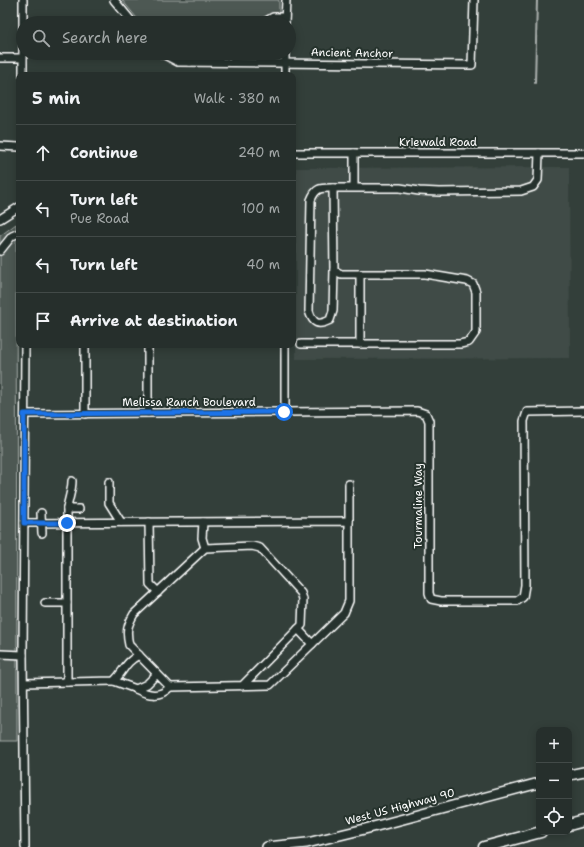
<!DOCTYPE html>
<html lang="en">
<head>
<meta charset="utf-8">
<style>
  body { margin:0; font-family:"Shantell Sans",sans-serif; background:#323b38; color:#f1f3f6 }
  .controls { position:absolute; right:12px; bottom:12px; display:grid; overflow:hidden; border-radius:8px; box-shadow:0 2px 10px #0003 }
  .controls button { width:36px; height:36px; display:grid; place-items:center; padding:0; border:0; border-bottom:1px solid #424a48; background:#262f2c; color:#f1f3f6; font:20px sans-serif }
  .stop { position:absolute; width:12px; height:12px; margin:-9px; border:3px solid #1a73e8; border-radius:50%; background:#fff }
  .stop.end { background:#1a73e8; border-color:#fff; box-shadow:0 1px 4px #0008 }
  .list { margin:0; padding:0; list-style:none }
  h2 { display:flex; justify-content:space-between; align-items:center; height:52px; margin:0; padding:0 16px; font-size:17px }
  h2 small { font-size:13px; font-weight:400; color:#a4a9a9 }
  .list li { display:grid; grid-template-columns:26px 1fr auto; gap:12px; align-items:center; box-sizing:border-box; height:56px; padding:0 16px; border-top:1px solid #424a48 }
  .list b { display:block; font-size:15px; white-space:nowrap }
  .list p { margin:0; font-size:13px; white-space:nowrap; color:#a4a9a9 }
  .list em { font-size:13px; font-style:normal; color:#a4a9a9 }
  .icon { flex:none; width:22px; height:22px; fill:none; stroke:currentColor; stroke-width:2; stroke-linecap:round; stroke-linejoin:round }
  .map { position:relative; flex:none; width:584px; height:847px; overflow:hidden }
  .search { position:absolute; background:#262f2c; box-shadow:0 2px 10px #0003; left:16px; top:16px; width:280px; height:44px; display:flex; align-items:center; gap:10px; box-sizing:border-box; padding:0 14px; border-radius:22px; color:#a4a9a9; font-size:15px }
  .panel { position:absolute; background:#262f2c; box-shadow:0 2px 10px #0003; left:16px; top:72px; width:280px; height:276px; border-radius:8px }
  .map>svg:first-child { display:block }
</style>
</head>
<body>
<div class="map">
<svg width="584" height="847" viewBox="0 0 584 847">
  <rect width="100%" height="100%" fill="#333f3a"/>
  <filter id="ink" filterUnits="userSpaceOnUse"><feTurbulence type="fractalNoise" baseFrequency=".025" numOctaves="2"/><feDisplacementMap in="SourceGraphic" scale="8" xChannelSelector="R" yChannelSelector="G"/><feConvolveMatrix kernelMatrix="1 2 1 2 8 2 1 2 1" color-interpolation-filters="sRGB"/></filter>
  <g filter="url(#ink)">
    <!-- built -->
    <polygon fill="#404c47" points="569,167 570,358 296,359 296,168"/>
    <!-- green -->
    <g fill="#4d5853" stroke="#a6aca9">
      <polygon points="122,0 279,0 279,23 141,23"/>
      <polygon points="16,224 17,741 0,741 0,236"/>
    </g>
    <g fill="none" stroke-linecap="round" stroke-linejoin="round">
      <!-- stream -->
      <polyline stroke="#abb0ae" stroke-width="2" points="535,83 537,0"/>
      <!-- minor casing -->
      <g stroke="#fff" stroke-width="10">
        <g id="minor">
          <polyline points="114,0 133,23"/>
          <polyline points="263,23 273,17 285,17"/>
          <polyline points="285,23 286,0"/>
          <polyline points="161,53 178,62 472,65 474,0"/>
          <polyline points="0,58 22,58"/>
          <polyline points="190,62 190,53"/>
          <polyline points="23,75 23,0"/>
          <polyline points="285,75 285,53"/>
          <polyline points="0,146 19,147"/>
          <polyline points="293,153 584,153"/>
          <polyline points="354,187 354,153"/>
          <path d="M333 188C321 188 316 187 311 200L309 311C313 324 318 326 330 320L333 311 334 270"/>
          <polyline points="0,219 19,207"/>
          <polyline points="0,251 12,236 19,233"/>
          <polyline points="301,344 460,344 469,342 476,332 476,292 473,284 467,281 425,274 341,274 334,270 333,188 400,188 419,191 439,192 521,191 533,187 538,180 539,153"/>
          <polyline points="360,344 360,274"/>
          <polyline points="85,345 85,414"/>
          <polyline points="148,345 148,413"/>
          <polyline points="285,412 285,345"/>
          <polyline points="25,414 417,411 426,414 429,421 429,593 431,599 441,601 517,601 523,597 525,585 524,421 527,412 584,411"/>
          <polyline points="109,482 109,503 121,522"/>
          <path d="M67 509C68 500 72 491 72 481"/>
          <polyline points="41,513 42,533"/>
          <polyline points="349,521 349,484"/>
          <polyline points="149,522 150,584 158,592"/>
          <polyline points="203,522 202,538 205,548"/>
          <path d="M24 523 349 521V601L344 613 270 685 170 687 129 645C126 631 127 626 134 614L205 548 252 546 260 548 301 593 303 599 302 625 242 686"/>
          <polyline points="45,603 67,603"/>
          <polyline points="298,629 312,644"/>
          <polyline points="0,654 23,655"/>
          <polyline points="114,681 136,689 147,684 157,674"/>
          <polyline points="67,682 67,509 79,509"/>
          <path d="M24 683 114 681C125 670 124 663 139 655"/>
          <path d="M136 689C148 695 160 698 170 687"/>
          <polyline points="25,847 23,655 25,345"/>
        </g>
      </g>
      <!-- major casing -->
      <g stroke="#fff" stroke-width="12">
        <g id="major">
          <polyline points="569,775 584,772"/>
          <polyline points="267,847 307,843 373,827 539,783"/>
        </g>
      </g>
      <!-- highway casing -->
      <g stroke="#fff" stroke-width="13">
        <g id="highway">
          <polyline points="569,825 584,821"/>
          <polyline points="484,847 541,832"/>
        </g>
      </g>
      <!-- minor -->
      <use href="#minor" stroke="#26332d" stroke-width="7"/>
      <!-- major -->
      <use href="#major" stroke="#26332d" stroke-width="9"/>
      <!-- highway -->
      <use href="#highway" stroke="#26332d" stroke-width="10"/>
    </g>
  </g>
  <g fill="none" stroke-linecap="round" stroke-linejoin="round" filter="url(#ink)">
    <!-- route -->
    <polyline stroke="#1a73e8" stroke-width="5" points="67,523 24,523 24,414 284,412"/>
  </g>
  <g text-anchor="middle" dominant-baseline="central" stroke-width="4" stroke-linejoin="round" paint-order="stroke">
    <!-- street labels -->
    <g font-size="11" fill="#fff" stroke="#26332d">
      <text transform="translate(352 53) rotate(1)">Ancient Anchor</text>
      <text x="438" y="142">Kriewald Road</text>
      <text x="189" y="402">Melissa Ranch Boulevard</text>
      <text transform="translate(418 506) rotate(-90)">Tourmaline Way</text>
      <text transform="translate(400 807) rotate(-15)">West US Highway 90</text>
    </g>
  </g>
</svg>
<div class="controls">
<button>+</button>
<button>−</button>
<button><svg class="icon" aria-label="locate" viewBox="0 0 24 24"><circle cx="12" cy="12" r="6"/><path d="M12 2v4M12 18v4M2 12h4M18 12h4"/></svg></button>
</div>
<div class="stop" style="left:284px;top:412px"></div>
<div class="stop end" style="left:67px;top:523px"></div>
<div class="search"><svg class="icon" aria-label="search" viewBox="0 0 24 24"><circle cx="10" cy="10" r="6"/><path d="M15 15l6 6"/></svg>Search here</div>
<section class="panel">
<h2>5 min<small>Walk · 380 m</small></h2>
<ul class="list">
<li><svg class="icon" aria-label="ahead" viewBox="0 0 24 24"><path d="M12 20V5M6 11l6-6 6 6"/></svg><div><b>Continue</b></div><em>240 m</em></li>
<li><svg class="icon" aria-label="left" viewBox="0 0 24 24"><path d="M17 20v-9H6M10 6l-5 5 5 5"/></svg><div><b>Turn left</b><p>Pue Road</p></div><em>100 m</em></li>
<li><svg class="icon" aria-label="left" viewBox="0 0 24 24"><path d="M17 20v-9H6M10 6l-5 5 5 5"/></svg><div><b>Turn left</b></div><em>40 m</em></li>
<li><svg class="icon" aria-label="arrive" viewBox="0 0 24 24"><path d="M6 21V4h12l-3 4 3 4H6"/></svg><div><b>Arrive at destination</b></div></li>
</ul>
</section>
</div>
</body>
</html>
